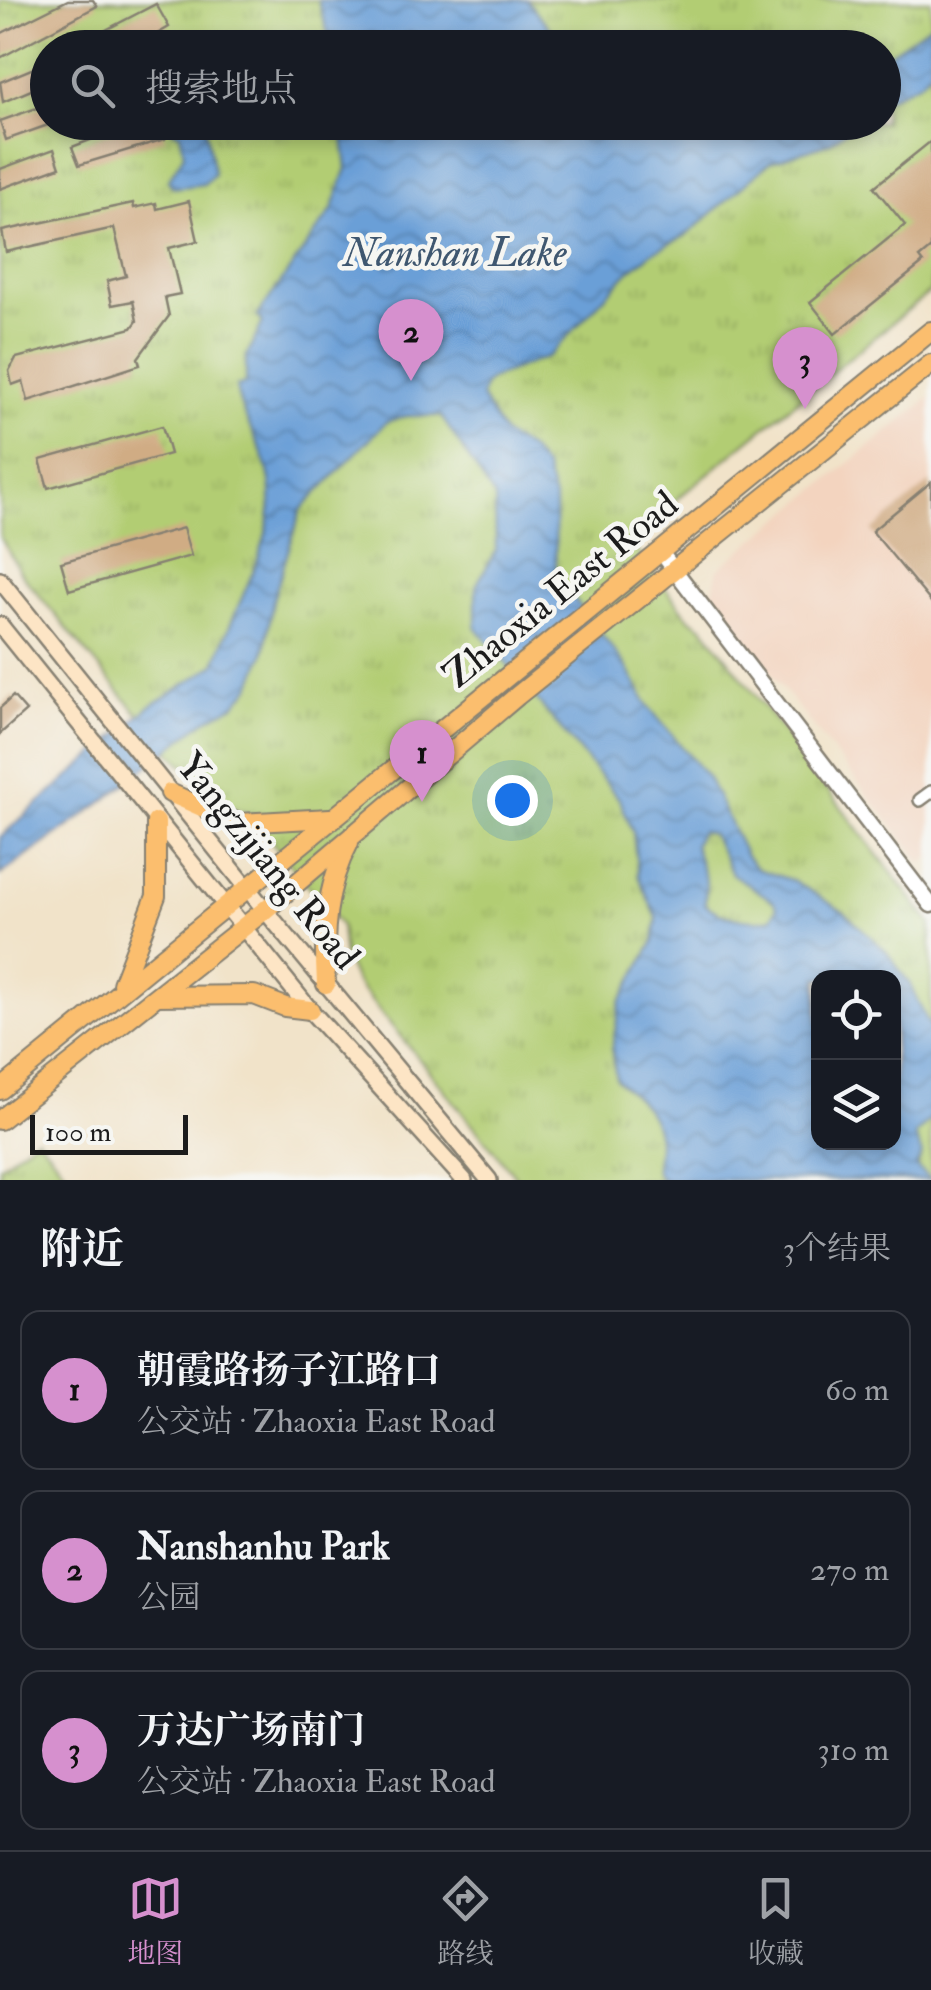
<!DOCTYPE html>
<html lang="zh">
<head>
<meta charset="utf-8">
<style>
  body { margin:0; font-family:"IM FELL Double Pica","Noto Serif SC",serif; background:#20242c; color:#f1f3f6 }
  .controls { position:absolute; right:30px; bottom:30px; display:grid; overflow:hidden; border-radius:20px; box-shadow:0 5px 15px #0003 }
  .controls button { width:90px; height:90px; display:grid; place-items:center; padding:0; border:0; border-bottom:2px solid #363941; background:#171b24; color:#f1f3f6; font:50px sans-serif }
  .scale { position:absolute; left:30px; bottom:25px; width:158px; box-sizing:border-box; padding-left:10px; border:5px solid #1c1c1c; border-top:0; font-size:28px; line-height:35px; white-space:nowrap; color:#1c1c1c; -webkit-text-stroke:8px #f6f6f2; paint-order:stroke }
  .you { position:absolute; left:512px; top:800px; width:35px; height:35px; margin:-25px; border:8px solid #fff; border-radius:50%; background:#1a73e8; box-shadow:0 0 0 15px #1a73e833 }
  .badge { display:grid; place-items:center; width:65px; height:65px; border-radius:50%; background:#d690ce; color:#111; font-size:32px; font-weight:700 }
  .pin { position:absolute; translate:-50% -82px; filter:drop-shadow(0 2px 5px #0008) }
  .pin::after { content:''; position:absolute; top:52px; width:35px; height:30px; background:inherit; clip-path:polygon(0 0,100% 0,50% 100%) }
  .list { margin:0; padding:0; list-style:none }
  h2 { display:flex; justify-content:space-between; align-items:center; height:130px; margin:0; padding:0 40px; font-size:42px }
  h2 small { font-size:32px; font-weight:400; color:#9ea1a6 }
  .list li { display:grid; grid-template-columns:65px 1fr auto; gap:30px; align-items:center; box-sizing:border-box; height:160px; margin:0 20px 20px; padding:0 20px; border:2px solid #363941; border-radius:20px }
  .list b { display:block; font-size:38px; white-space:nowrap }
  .list p { margin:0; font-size:32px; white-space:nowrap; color:#9ea1a6 }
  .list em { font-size:32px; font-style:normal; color:#9ea1a6 }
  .icon { flex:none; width:55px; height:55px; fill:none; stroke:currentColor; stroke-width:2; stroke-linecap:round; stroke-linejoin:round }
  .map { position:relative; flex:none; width:931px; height:1180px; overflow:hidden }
  .search { position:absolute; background:#171b24; box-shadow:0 5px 15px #0003; left:30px; right:30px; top:30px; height:110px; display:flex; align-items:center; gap:25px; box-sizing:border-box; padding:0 35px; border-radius:55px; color:#9ea1a6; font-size:38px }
  .sheet { height:670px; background:#171b24 }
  nav { display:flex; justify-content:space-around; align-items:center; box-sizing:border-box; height:140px; border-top:2px solid #363941; background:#171b24; font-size:28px; color:#9ea1a6 }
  nav a { display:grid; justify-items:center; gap:5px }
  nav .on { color:#d690ce }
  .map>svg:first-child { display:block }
</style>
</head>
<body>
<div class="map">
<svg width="931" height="1180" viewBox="0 0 931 1180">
  <defs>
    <pattern id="park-tufts" width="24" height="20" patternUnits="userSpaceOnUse" patternTransform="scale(2.5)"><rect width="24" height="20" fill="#b2cd73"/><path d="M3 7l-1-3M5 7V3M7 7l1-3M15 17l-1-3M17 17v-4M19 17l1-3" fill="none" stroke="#98af63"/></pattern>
    <pattern id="water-waves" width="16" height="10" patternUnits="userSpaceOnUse" patternTransform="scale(2.5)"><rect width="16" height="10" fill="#6a9fd7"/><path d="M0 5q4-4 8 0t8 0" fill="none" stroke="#5681ae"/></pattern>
  </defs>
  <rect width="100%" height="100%" fill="#f6f6f2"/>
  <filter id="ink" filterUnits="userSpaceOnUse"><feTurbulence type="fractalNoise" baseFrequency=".01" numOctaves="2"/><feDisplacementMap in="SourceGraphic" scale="20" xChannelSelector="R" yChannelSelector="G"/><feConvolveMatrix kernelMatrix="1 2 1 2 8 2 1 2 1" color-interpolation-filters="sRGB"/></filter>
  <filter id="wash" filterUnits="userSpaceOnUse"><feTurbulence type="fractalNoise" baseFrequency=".0048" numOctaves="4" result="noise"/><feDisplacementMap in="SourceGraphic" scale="40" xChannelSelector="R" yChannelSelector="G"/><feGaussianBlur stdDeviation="2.25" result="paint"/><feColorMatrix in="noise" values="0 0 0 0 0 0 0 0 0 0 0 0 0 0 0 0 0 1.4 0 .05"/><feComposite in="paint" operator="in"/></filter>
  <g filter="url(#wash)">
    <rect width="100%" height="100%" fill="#f1e3c9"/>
    <!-- built -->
    <polygon fill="#f3d4bf" points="931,397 931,856 922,863 711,598 718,569"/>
    <!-- park -->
    <g fill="url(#park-tufts)" stroke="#677448" stroke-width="2.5" fill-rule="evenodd">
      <path d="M0 0H931V291L628 539 689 618 704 628 931 924V1180H518L355 981 344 957 341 926 248 813 222 804 169 751 22 575 0 537ZM48 48H884V122H48ZM818 978H894V1142H818Z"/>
      <polygon points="37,1137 72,1180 0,1180 0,1166"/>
    </g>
    <!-- water -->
    <g fill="url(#water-waves)" stroke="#435e7a" stroke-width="2.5" fill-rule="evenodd">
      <polygon points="318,0 527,0 565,47 332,47"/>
      <polygon points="931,24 931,70 920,82 884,100 884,57"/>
      <polygon points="175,123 205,123 214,174 204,184 174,188 168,181 184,154 180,133 173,131"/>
      <path d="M341 123H856L829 143 770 162 687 235 653 252 628 272 549 356 493 378 485 384 481 397 504 435 529 449 545 469 555 502 556 575 626 666 648 706 708 778 746 856 757 869 794 881 844 912 886 951 909 983 931 1029V1119L915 1135 922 1154 916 1166 930 1180H662L656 1172C655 1163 658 1157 658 1147 659 1113 638 1100 616 1079L612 1049 620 1003 654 941 657 918 638 876 633 832 620 800 476 627V586L496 550 495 498 441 416H407L386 422 301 510 273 600 264 654 251 686 236 704 203 722 104 801 0 875V837L149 707 215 665C232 609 279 539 270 481 265 447 241 420 236 386L246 383V357L263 322 257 316 332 210 347 168ZM701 831 712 834 732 874 773 901 777 907 772 918C755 924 717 916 705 904L706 881 694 845ZM818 978H894V1142H818Z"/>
    </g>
    <g id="blocks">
      <!-- building -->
      <g fill="#d0ac84">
        <polygon points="68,0 93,0 97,6 0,58 0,34"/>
        <polygon points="156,4 169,27 133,48 71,48"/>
        <polygon points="48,62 48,83 3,102 0,82"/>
        <polygon points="48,104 48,125 6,140 0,121"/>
        <polygon points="137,122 159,122 165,139 79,165 72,147"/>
        <polygon points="931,141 931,248 919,258 923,263 835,334 810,302 905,225 874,187"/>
        <polygon points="54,149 60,167 0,189 0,169"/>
        <polygon points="189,201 198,241 169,248 180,294 165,297 169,316 138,358 140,365 28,401 23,381 12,385 9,371 16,358 132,328 137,321 133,301 112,305 107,281 126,276 114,228 6,252 2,231 133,203 134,208 156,203 157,209"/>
        <polygon points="162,426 170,454 48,488 40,460"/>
        <polygon points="931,482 931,602 872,531"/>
        <polygon points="183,528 191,556 69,590 61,562"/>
        <polygon points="13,696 26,711 0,734 0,708"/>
      </g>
    </g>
  </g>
  <g filter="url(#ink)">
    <use href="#blocks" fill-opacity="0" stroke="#868072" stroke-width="2.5"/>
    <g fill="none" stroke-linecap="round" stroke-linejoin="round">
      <!-- minor casing -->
      <g stroke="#868072" stroke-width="16">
        <polyline id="minor" points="920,800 931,792"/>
      </g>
      <!-- tertiary casing -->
      <g stroke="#868072" stroke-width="19">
        <polyline id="tertiary" points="660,551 931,905"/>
      </g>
      <!-- secondary casing -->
      <g stroke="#868072" stroke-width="20">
        <g id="secondary">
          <polyline points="0,580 265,910 489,1180"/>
          <polyline points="0,625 310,1010 464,1180"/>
        </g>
      </g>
      <!-- primary casing -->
      <g stroke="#868072" stroke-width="22">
        <g id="primary">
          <polyline points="170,793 238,823 330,818"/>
          <polyline points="122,984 156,896 156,822"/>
          <path d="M326 984C323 935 325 887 349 843"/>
          <polyline points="158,996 254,995 285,1007 310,1010"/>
          <polyline points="0,1090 931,331"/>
          <polyline points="0,1120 265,910 517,696 931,364"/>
        </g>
      </g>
      <!-- minor -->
      <use href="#minor" stroke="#fff" stroke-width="11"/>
      <!-- tertiary -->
      <use href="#tertiary" stroke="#fff" stroke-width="14"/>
      <!-- secondary -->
      <use href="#secondary" stroke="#fde5c5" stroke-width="15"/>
      <!-- primary -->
      <use href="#primary" stroke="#fbbe6e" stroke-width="18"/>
    </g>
  </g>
  <g text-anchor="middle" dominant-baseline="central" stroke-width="9" stroke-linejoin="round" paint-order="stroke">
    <!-- street labels -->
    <g font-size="38" fill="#1c1c1c" stroke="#f6f6f2">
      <text transform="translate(561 590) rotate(-39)">Zhaoxia East Road</text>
      <text transform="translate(268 861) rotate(51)">Yangzijiang Road</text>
    </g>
    <!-- water labels -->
    <g font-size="40" font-style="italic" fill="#3f5770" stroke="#f6f6f2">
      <text x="455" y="253">Nanshan Lake</text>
    </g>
  </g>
</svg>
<div class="controls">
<button><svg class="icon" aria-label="locate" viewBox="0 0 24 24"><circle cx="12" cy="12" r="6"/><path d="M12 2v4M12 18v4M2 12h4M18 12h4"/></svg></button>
<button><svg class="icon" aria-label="layers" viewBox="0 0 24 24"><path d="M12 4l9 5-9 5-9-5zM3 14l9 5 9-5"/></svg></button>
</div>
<div class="scale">100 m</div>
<div class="you"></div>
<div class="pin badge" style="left:422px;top:802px">1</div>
<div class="pin badge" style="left:411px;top:381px">2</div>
<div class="pin badge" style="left:805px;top:409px">3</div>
<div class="search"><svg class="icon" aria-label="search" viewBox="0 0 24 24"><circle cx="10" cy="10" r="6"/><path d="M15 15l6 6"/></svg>搜索地点</div>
</div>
<section class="sheet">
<h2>附近<small>3个结果</small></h2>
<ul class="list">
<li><span class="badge">1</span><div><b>朝霞路扬子江路口</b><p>公交站 · Zhaoxia East Road</p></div><em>60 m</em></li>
<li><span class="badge">2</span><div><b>Nanshanhu Park</b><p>公园</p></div><em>270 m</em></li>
<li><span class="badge">3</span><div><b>万达广场南门</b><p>公交站 · Zhaoxia East Road</p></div><em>310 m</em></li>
</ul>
</section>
<nav>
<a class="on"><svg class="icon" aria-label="map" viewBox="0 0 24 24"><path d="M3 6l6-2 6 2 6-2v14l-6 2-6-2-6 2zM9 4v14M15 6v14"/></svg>地图</a>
<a><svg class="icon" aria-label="directions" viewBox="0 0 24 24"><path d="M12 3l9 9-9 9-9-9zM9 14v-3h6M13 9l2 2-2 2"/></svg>路线</a>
<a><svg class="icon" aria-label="saved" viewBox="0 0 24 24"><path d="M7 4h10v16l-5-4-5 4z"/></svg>收藏</a>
</nav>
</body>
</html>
